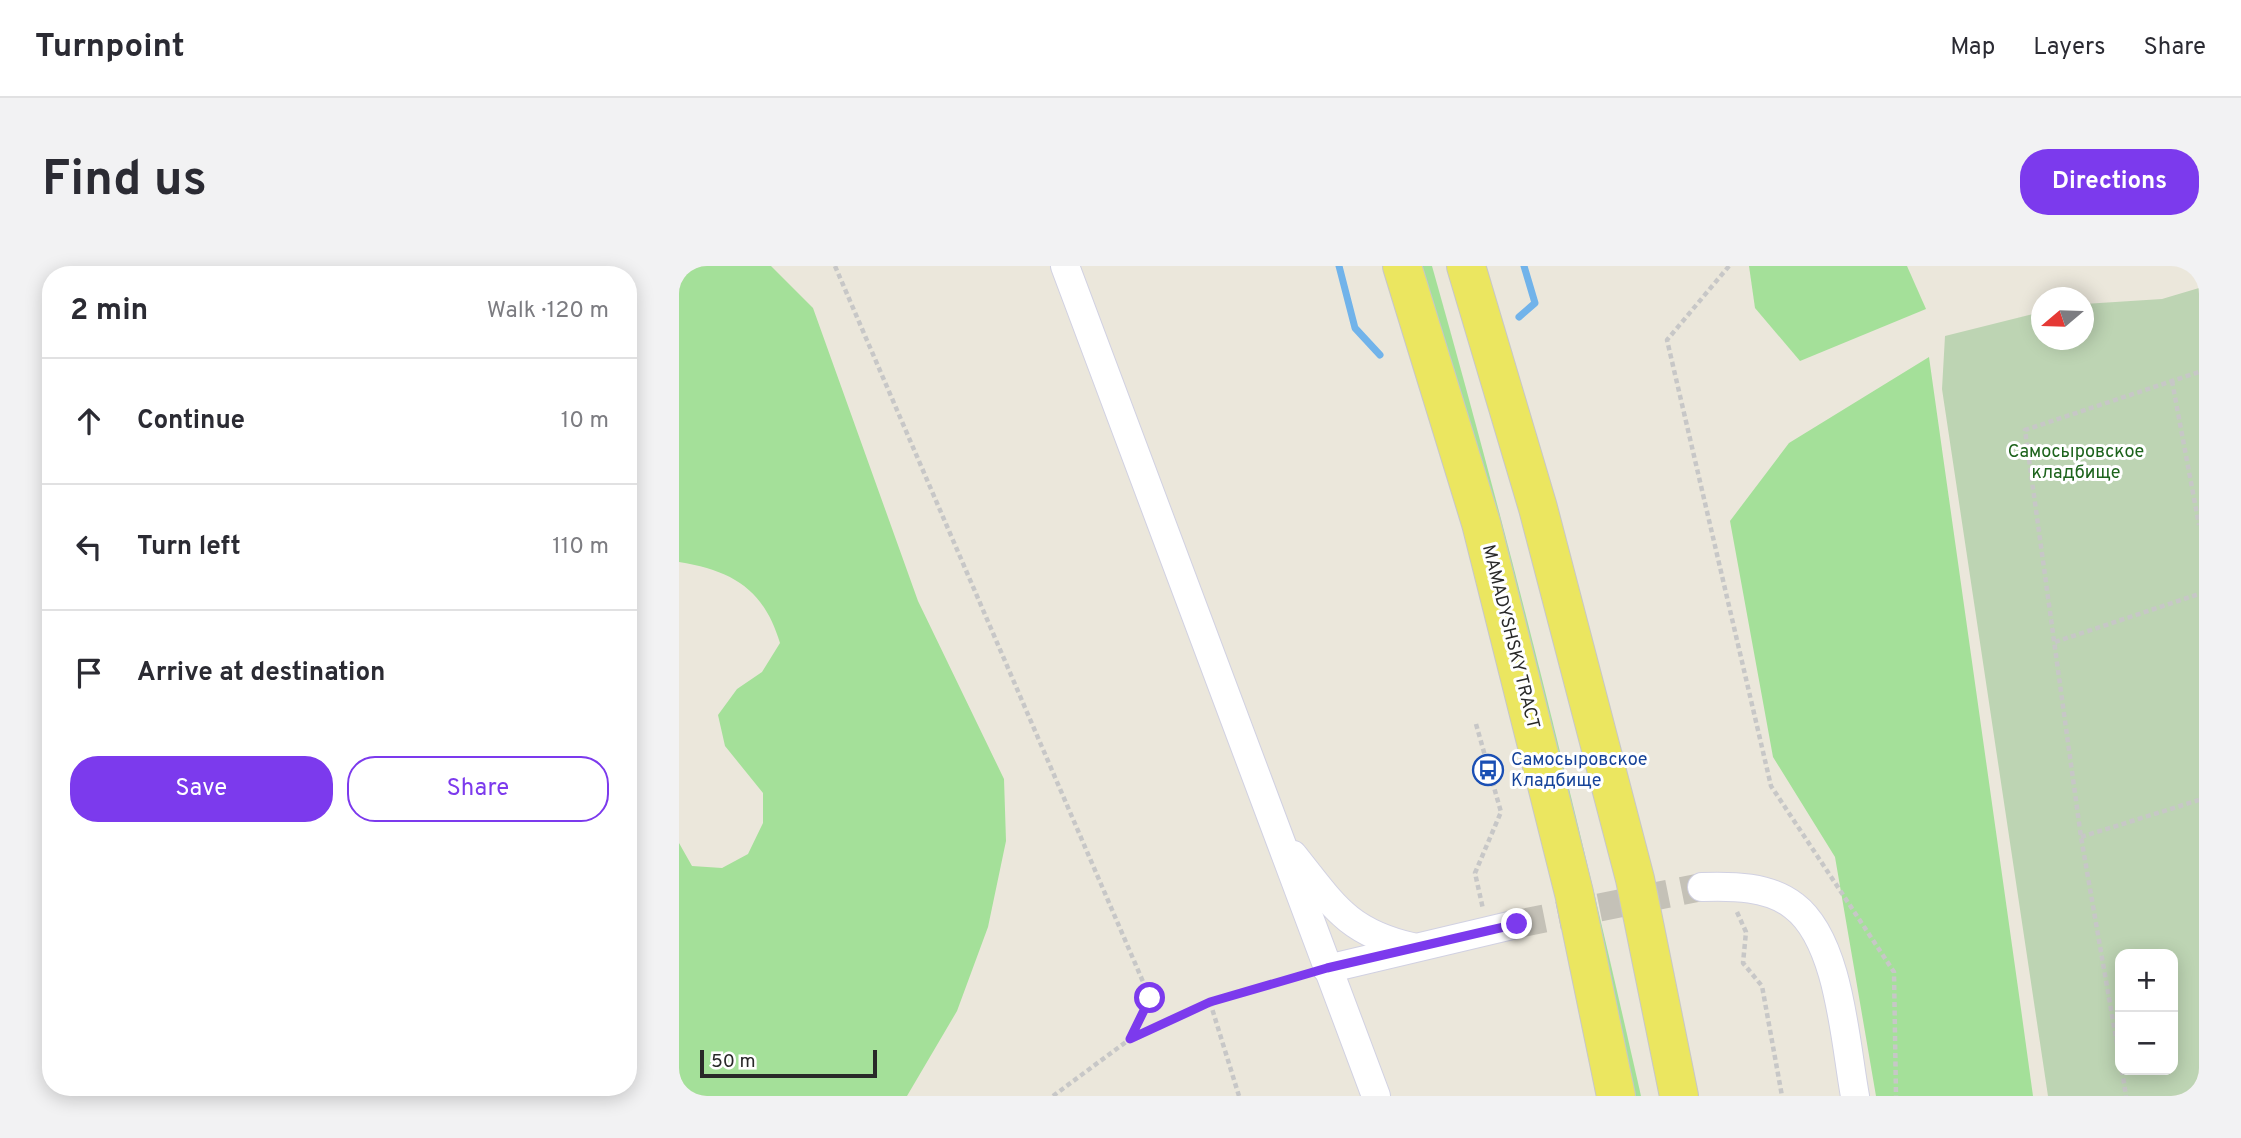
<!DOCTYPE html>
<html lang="en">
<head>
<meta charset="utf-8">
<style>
  body { margin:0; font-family:Overpass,sans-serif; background:#f2f2f3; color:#2b2b33 }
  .controls { position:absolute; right:21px; bottom:21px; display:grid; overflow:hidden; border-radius:14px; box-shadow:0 4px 18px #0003 }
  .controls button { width:63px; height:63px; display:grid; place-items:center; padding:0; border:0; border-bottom:2px solid #e1e1e2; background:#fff; color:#2b2b33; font:35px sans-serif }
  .compass { position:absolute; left:1352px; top:21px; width:63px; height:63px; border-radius:50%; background:#fff; box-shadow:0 4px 18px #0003; rotate:251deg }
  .scale { position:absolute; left:21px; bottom:18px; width:177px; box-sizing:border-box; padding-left:7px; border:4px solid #292929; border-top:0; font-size:19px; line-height:24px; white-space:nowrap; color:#292929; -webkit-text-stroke:5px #fff; paint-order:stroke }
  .stop { position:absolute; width:21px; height:21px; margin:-16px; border:5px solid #7c3aed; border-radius:50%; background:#fff }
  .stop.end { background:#7c3aed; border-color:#fff; box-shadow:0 2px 7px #0008 }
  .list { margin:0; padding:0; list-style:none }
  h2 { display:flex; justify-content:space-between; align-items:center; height:91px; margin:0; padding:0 28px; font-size:30px }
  h2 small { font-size:23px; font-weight:400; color:#7c7c81 }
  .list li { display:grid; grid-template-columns:46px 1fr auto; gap:21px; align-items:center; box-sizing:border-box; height:126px; padding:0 28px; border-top:2px solid #e1e1e2 }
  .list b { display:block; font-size:26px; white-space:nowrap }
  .list em { font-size:23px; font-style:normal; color:#7c7c81 }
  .actions { display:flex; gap:14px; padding:21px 28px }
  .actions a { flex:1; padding:16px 0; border:2px solid #7c3aed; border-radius:28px; text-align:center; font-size:24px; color:#7c3aed }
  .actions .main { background:#7c3aed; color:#fff }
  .icon { flex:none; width:38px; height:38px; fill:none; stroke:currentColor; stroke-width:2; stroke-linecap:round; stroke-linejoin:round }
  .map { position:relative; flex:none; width:1520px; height:830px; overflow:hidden; border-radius:28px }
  header { display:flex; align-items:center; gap:42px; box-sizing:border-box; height:98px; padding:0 35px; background:#fff; border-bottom:2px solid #e1e1e2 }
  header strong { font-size:33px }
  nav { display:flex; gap:38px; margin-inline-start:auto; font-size:24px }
  .intro { display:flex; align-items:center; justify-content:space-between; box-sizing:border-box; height:168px; padding:0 42px }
  h1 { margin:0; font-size:49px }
  .button { padding:18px 32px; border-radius:28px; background:#7c3aed; color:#fff; font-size:24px; font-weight:700 }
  main { display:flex; gap:42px; padding:0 42px }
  aside { flex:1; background:#fff; border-radius:28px; box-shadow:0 4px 18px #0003 }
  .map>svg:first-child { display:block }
</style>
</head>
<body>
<header>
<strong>Turnpoint</strong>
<nav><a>Map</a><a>Layers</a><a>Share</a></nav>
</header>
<div class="intro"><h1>Find us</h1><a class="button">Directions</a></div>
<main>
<aside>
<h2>2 min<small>Walk · 120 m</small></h2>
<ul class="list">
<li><svg class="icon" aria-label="ahead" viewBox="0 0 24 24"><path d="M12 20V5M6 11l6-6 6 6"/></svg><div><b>Continue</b></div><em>10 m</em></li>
<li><svg class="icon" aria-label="left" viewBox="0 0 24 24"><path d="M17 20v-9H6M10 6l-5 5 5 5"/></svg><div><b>Turn left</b></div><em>110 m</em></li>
<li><svg class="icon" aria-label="arrive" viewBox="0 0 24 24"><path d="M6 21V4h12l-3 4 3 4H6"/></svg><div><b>Arrive at destination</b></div></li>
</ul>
<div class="actions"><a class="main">Save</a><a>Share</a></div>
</aside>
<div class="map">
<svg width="1520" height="830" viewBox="0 0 1520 830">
  <rect width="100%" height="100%" fill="#ebe7db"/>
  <!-- green -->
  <g fill="#a4e099">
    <path d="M0 0H92L134 42 239 335 325 513 327 575 309 661 278 745 228 830H12L0 823V577L13 600 43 602 69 588 84 557V527L46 480 39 449 58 423 83 406 101 377C85 324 55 305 0 296Z"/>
    <path d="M743 0H753C831 275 899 551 962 830H951Z"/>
    <polygon points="1070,0 1228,0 1247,43 1121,95 1076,42"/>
    <polygon points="1250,91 1342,743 1354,830 1197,830 1156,591 1094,491 1051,255 1110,177"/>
  </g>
  <!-- cemetery -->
  <path fill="#bdd4b3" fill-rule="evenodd" d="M1520 22V830H1369L1263 123 1266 70 1362 46 1363 74H1405V38L1483 33ZM1441 688H1494V804H1441Z"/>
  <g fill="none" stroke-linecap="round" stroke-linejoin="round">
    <!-- stream -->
    <g stroke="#71b3ea" stroke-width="7">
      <polyline points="660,0 676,62 701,89"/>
      <polyline points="840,51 856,37 845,0"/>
    </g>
    <!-- minor-tunnel -->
    <polyline stroke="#c4c1b7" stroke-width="28" stroke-dasharray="28 14" stroke-linecap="butt" points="838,658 1023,621"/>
    <!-- minor casing -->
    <g stroke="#d1d1e2" stroke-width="30">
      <g id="minor">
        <polyline points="386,0 697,830"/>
        <path d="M614 589C654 639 668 666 733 681"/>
        <path d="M1023 621C1053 620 1090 620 1115 640 1161 675 1166 777 1176 830"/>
        <polyline points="648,703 838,658"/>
      </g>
    </g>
    <!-- primary casing -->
    <g stroke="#c7c7c7" stroke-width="40">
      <g id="primary">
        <polyline points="723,0 802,257 895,627 937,830"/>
        <polyline points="787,0 859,242 956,613 1000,830"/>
      </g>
    </g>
    <!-- path -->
    <g stroke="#c7c7c7" stroke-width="4.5" stroke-dasharray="5 3.5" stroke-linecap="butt">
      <polyline points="156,0 471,732 451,773"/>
      <polyline points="1050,0 988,74 1092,520 1215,706 1217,830"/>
      <polyline points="1493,115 1520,259"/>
      <polyline points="1376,376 1520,328"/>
      <polyline points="797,458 822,546 796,607 804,643"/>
      <polyline points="1402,571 1520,534"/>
      <polyline points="1058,646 1067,666 1064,697 1083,720 1103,830"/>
      <polyline points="531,736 560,830"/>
      <polyline points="1441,795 1402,571 1346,164 1520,106"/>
      <polyline points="1443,804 1447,830"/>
      <polyline points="374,830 451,773 531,736 626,709"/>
    </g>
    <!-- minor -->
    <use href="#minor" stroke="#fff" stroke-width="28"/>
    <!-- primary -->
    <use href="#primary" stroke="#ebe660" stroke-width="38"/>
  </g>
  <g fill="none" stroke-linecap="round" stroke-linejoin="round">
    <!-- route -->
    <polyline stroke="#7c3aed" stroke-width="9" points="471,732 451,773 531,736 648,702 838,658"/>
  </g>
  <!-- icons -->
  <defs>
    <g id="bus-ring" transform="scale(1.575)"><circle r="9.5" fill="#fff" stroke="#1a4fb4" stroke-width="1.5"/><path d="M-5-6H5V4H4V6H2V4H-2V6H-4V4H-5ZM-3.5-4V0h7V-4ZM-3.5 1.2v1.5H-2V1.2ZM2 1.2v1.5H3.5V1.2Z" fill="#1a4fb4"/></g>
  </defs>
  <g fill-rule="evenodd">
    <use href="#bus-ring" x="809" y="504"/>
  </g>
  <g text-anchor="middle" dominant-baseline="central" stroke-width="6" stroke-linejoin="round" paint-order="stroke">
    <!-- park labels -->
    <g font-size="18" fill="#1d631c" stroke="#fff">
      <text x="1397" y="186">Самосыровское<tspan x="1397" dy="21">кладбище</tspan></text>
    </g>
    <!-- street labels -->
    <g font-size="18" fill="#292929" stroke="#fff">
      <text transform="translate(831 371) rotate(76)">MAMADYSHSKY TRACT</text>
    </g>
    <!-- transit labels -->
    <g font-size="18" fill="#164399" stroke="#fff" text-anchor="start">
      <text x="832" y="494">Самосыровское<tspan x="832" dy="21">Кладбище</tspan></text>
    </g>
  </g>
</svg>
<div class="controls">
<button>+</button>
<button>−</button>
</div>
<svg class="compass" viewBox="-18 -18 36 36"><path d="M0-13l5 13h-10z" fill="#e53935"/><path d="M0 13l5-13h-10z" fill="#7c7c81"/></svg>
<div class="scale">50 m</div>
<div class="stop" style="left:471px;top:732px"></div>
<div class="stop end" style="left:838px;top:658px"></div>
</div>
</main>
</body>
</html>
